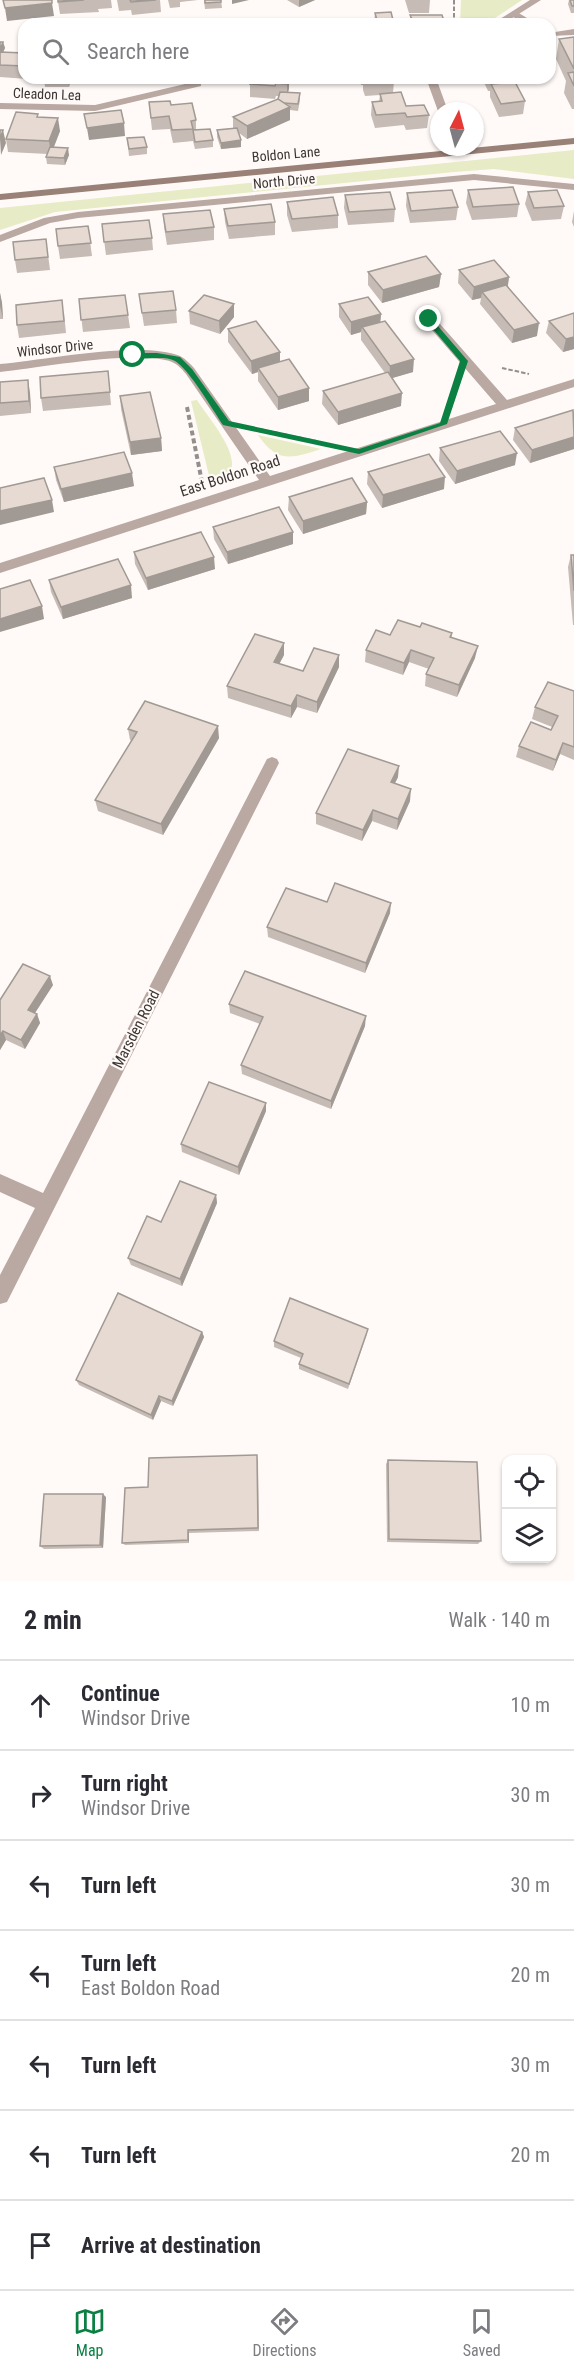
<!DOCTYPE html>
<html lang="en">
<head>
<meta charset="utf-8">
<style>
  body { margin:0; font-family:"Roboto Condensed",sans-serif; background:#f2f2f3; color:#2b2b33 }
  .controls { position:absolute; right:18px; bottom:18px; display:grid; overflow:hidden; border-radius:12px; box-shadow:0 2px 4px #0004 }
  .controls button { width:54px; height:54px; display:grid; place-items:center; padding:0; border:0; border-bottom:2px solid #e1e1e2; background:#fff; color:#2b2b33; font:30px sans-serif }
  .compass { position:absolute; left:430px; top:102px; width:54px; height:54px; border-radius:50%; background:#fff; box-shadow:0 2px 4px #0004; rotate:6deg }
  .stop { position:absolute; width:18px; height:18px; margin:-14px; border:4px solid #0b8043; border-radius:50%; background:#fff }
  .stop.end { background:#0b8043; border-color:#fff; box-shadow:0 2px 6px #0008 }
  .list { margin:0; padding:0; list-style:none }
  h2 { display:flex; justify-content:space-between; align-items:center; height:78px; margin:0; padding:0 24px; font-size:26px }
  h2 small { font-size:20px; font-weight:400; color:#7c7c81 }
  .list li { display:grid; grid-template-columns:39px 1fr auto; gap:18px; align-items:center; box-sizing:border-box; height:90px; padding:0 24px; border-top:2px solid #e1e1e2 }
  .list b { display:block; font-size:22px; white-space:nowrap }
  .list p { margin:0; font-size:20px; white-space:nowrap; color:#7c7c81 }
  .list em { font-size:20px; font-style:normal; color:#7c7c81 }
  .icon { flex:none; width:33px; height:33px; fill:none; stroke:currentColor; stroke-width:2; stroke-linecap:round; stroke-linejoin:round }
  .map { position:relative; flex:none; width:574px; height:1581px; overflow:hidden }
  .search { position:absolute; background:#fff; box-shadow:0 2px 4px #0004; left:18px; right:18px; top:18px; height:66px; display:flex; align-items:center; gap:15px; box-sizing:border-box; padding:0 21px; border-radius:18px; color:#7c7c81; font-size:22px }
  .sheet { height:708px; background:#fff }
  nav { display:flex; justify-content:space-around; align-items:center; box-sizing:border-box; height:84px; border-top:2px solid #e1e1e2; background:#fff; font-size:16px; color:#7c7c81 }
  nav a { display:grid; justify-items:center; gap:3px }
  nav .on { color:#0b8043 }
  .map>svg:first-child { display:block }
</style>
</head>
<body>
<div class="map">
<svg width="574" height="1581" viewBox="0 0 574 1581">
  <rect width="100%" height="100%" fill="#fffaf7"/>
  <!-- green -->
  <g fill="#e7ebc6">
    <polygon points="461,0 522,0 486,24 460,24"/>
    <polygon points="574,150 574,179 494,169 454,172 55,212 0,230 0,208"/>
    <path d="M197 400C212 424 259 473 211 484L191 401Z"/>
    <path d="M258 435 321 449C291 459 277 463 258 435Z"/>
  </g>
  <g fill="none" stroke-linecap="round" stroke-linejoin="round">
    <!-- path-far1 -->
    <g stroke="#948f8c" stroke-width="2" stroke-dasharray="4.5 2" stroke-linecap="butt">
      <polyline points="454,0 454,24"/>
      <polyline points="502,368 529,374"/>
      <polyline points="455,389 457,382"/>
    </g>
    <!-- path -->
    <g stroke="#948f8c" stroke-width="4" stroke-dasharray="5 3" stroke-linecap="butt">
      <polyline points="451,401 455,387"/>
      <polyline points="187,407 202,482"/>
      <polyline points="259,430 316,442"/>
    </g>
    <!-- lane -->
    <g fill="#baa8a2" fill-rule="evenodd">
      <polygon points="511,12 517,12 537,24 527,24 511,16"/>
      <polygon points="574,29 574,35 550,36 550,30 555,32"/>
    </g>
    <!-- street -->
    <g fill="#baa8a2" fill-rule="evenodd">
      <polygon points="530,0 541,0 503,24 492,24"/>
      <polygon points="426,78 436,78 448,111 438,111"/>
      <polygon points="198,81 201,82 201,86 95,111 0,109 0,103 95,105"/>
      <polygon points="474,174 574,184 574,190 474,180 78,218 50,223 0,242 0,235 44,218 78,212"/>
      <path d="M429 315 433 316 507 400 574 379V387L0 573V563L259 480 186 374C182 369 177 364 172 362 139 349 39 368 0 372V364C44 360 142 340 180 356 186 359 190 364 194 368L270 476 496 404 425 322V316Z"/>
      <polygon points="272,757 277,759 279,763 7,1302 0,1304 0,1275 35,1208 0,1192 0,1174 43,1193 267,759"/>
    </g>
    <!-- secondary -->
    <polygon fill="#9a8177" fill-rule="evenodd" points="574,138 574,144 0,200 0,194"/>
  </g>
  <!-- wall -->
  <g fill="#c6bbb5">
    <polygon points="84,0 111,0 112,8 98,9 99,12 60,14 58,2"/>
    <polygon points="117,0 160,0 161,12 132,15 131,10 119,11"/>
    <polygon points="168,0 198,0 180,2 180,7 170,8"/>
    <polygon points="204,0 221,0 222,8 205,9"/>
    <polygon points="287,0 315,0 299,7"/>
    <polygon points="405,0 430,0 429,13 409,13"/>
    <polygon points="569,0 574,0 574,13 571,13 568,4"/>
    <polygon points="375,13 393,20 410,19 410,15 445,24 374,24"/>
    <polygon points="574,37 574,109 572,109 564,93 566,81 556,59 559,39"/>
    <polygon points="0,42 3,42 5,48 3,52 24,53 24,78 27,79 0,77"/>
    <polygon points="44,78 83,78 82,82 70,82 69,87 45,87"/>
    <polygon points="289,78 288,93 300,93 300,100 298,111 290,110 290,120 247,139 239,133 241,140 241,147 221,149 217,137 217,130 233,128 233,117 278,99 279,96 276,96 275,99 250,97 250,84"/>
    <polygon points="359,78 393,78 394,81 393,93 406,106 429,115 427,128 406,130 404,125 375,128 371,115 372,102 379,102 380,95 365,96 363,90 363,85 361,85"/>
    <polygon points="482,78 507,78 506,83 525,101 523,114 499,117 490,97 490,91 488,91"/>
    <polygon points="149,102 171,105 196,120 196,130 213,140 213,147 195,149 193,141 173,143 170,129 152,130"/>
    <polygon points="38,117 60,131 54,147 69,155 65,165 47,164 46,157 48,154 8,152 6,139"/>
    <polygon points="127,138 147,147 147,154 129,156"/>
    <polygon points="468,190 519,204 517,217 472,220 466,203"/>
    <polygon points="528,192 564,206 561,219 532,221 525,204"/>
    <polygon points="407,193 458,207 456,220 410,223 406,206"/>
    <polygon points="345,195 395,209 394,222 348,225 344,208"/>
    <polygon points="287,202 338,215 338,228 292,232 287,215"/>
    <polygon points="224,209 275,222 275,235 229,239 225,222"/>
    <polygon points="574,211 574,227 572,222"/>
    <polygon points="163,214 214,227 214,240 167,245 164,227"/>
    <polygon points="102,225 152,238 153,250 106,255"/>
    <polygon points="88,226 92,256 60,259 58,246"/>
    <polygon points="46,239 50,270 17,273 15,260"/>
    <polygon points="459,270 509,277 508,286 537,336 512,343 480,304 481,298 472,300 458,283"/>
    <polygon points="368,272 441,274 439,287 382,303 368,285"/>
    <polygon points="0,293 2,303 3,319 0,319"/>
    <polygon points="139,294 176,310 177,323 144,326"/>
    <polygon points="125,295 130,328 83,332 79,299"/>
    <polygon points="339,304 381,314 380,322 413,372 392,378 401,406 338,425 322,404 323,391 385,373 361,340 361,332 351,335 339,317"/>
    <polygon points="189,311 234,317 220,334 190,324"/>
    <polygon points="64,313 66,333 19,338 17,325"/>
    <polygon points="574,313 574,349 563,352 546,333 549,321"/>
    <polygon points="228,329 280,352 280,362 309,401 278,410 258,381 258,372 252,374 228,342"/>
    <polygon points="108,371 111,405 43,411 41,398"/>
    <polygon points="0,382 30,393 31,413 0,416"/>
    <polygon points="120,396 161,438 162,451 131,455 121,409"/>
    <polygon points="574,411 574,449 530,463 513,440 515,428"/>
    <polygon points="440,448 515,465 455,484 439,461"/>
    <polygon points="54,467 134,486 64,502 56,480"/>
    <polygon points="368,472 444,489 382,508 367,484"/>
    <polygon points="289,497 367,502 366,514 303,534 288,510"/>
    <polygon points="213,527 293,532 293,544 228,564 214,539"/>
    <polygon points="134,552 215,569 148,590 135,564"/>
    <polygon points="571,555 574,555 574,625 573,625 568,567"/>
    <polygon points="49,580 132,598 63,619 51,592"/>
    <polygon points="420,627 452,633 452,638 475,658 457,697 425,686 426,674 429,669 409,662 403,675 365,662 366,650 390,635"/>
    <polygon points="284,655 279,664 303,671 339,655 339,667 317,713 297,707 291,718 228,698 227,686"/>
    <polygon points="574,691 574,760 560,754 553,771 516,757 519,746 551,730 552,727 532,719 535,707"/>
    <polygon points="128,729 219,738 163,835 98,811 95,800 132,741 130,740"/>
    <polygon points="398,777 395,783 410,801 397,830 372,821 362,841 316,824 316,813"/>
    <polygon points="390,913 365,973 268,937 267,927"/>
    <polygon points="53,985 35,1013 37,1014 40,1023 25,1049 6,1040 0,1050 0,1000"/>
    <polygon points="229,1004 365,1026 331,1109 242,1074 241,1065 260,1024 230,1013"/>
    <polygon points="266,1111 239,1175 182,1152 181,1144"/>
    <polygon points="216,1195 217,1203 182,1286 131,1265 128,1258 161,1222"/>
    <polygon points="202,1332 204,1337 173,1406 161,1401 153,1420 79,1385 76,1380"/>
    <polygon points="367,1334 348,1389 299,1369 299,1364 301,1358 274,1347 274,1341"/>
    <polygon points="258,1459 259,1531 189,1533 189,1543 125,1545 122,1543 148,1487"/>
    <polygon points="388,1460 481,1541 478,1544 387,1542 386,1464"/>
    <polygon points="106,1497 103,1548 44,1549 40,1546"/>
  </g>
  <!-- shaded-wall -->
  <g fill="#a19993">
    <polygon points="232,0 249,0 232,4"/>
    <polygon points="299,0 315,0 299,7"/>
    <polygon points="52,3 54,16 7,21 5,8"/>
    <polygon points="3,42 5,48 1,57 0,50"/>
    <polygon points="68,78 69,78 70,82 69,87"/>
    <polygon points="289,78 289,89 287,97 287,84"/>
    <polygon points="290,107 290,120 247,139 247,126"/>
    <polygon points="58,118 60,131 51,154 49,141"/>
    <polygon points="124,123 125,136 89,140 87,128"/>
    <polygon points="3,130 6,143 1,155 0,139"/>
    <polygon points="241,140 241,147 221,149 221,143"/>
    <polygon points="68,148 69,155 65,165 64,158"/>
    <polygon points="441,274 439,287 382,303 383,290"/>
    <polygon points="509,277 507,290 482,292 481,298 472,300 474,287"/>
    <polygon points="0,293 2,303 3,319 0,306"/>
    <polygon points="234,304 234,317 220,334 219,321"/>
    <polygon points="381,314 380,327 362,327 361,332 351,335 351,322"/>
    <polygon points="539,323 537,336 512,343 514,330"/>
    <polygon points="574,337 574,349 563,352 566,339"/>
    <polygon points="280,352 280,365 258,368 258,372 252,374 251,361"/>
    <polygon points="414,359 413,372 389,379 390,366"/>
    <polygon points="28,380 30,393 31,413 29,401"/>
    <polygon points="309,388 309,401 278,410 278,397"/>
    <polygon points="402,393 401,406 338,425 338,412"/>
    <polygon points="574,437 574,449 530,463 532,450"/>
    <polygon points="161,438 162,451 131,455 130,442"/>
    <polygon points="517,453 515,465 455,484 457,471"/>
    <polygon points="132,473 134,486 64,502 61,489"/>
    <polygon points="445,477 444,489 382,508 383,495"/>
    <polygon points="52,500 54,512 0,525 0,511"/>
    <polygon points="367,502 366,514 303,534 303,521"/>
    <polygon points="293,532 293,544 228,564 227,552"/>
    <polygon points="214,557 215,569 148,590 146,578"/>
    <polygon points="131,585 132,598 63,619 61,607"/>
    <polygon points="42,606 44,619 0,632 0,619"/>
    <polygon points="284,643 284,655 274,674 274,662"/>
    <polygon points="478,646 475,658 457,697 459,685"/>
    <polygon points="411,650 409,662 403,675 404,663"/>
    <polygon points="339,655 339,667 317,713 317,702"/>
    <polygon points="297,695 297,707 291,718 291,706"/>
    <polygon points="218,726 219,738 163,835 161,824"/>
    <polygon points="563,743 560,754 553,771 556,760"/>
    <polygon points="399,766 398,777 390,793 391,782"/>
    <polygon points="411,789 410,801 397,830 398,819"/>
    <polygon points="373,810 372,821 362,841 363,830"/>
    <polygon points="391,903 390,913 365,973 366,963"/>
    <polygon points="50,976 53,985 31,1019 28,1010"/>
    <polygon points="37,1014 40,1023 25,1049 21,1040"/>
    <polygon points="366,1016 365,1026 331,1109 331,1101"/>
    <polygon points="3,1031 6,1040 0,1050 0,1035"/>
    <polygon points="266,1103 266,1111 239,1175 238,1167"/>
    <polygon points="216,1195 217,1203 182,1286 180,1279"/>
    <polygon points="202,1332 204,1337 173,1406 172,1401"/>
    <polygon points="159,1396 161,1401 153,1420 151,1415"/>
    <polygon points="103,1494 106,1497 103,1548 100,1545"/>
    <polygon points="188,1530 189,1533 189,1543 188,1540"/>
  </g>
  <!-- building -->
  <g fill="#e6dad2" stroke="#a19993" stroke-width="1.5">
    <polygon points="3,0 52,0 52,3 5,8"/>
    <polygon points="58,0 84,0 58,2"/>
    <polygon points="130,0 156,0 131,2"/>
    <polygon points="205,0 221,0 221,2 205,3"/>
    <polygon points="570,0 574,0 574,6 572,6"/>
    <polygon points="391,12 393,20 412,19 410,15 442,15 445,24 378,24 375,13"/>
    <polygon points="202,19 204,24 186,24 185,20"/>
    <polygon points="215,19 247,24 211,24"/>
    <polygon points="574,37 574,69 559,39"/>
    <polygon points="0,42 3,42 0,50"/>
    <polygon points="0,52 24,53 24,66 0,65"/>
    <polygon points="574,72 574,86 568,73"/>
    <polygon points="252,78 289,78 287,84 276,83 275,86 250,84"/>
    <polygon points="364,78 393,78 394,81 365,83"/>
    <polygon points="515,82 525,101 501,104 491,84"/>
    <polygon points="280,92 300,93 298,104 284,103 278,99"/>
    <polygon points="401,92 406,106 424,105 429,115 407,117 405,113 376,115 372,102 382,101 380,94"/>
    <polygon points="278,99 290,107 247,126 233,117"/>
    <polygon points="170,101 171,105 192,103 196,120 191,121 193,129 172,130 169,116 151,118 149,102"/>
    <polygon points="121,110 124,123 87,128 84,114"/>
    <polygon points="16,112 38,114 37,117 58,118 49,141 6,139"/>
    <polygon points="237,128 241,140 221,143 217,130"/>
    <polygon points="210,129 213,140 195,142 193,130"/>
    <polygon points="0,130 3,130 0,139"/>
    <polygon points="144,137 147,147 129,149 127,138"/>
    <polygon points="50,147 68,148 64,158 46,157"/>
    <polygon points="513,187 519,204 473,207 468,190"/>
    <polygon points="452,190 458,207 411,211 407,193"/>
    <polygon points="557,190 564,206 534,208 528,192"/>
    <polygon points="390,192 395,209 349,212 345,195"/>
    <polygon points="333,197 338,215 292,219 287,202"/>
    <polygon points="271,204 275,222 228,226 224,209"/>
    <polygon points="210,210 214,227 166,232 163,214"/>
    <polygon points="149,220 152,238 104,242 102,224"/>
    <polygon points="88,226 91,243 58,246 56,229"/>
    <polygon points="46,239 48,257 15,260 13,242"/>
    <polygon points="426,256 441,274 383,290 368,272"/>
    <polygon points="494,260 509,277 474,287 459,270"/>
    <polygon points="506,285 539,323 514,330 482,292"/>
    <polygon points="173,291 176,310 142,313 139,294"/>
    <polygon points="125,295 128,315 81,320 79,299"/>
    <polygon points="204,295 234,304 219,321 189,311"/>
    <polygon points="368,297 381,314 351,322 339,304"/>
    <polygon points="62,300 64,321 17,325 16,305"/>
    <polygon points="574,313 574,337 566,339 549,321"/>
    <polygon points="256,321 280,352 251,361 228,329"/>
    <polygon points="385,321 414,359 390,366 362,327"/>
    <polygon points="289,359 309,388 278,397 258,368"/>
    <polygon points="108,371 110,392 41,398 40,377"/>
    <polygon points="388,372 402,393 338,412 323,391"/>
    <polygon points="28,380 29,401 0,403 0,382"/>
    <polygon points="150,392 161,438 130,442 120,396"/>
    <polygon points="573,410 574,437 532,450 515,428"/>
    <polygon points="500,431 517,453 457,471 440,448"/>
    <polygon points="124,452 132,473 61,489 54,467"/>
    <polygon points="429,454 445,477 383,495 368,472"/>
    <polygon points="44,478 52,500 0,511 0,488"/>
    <polygon points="352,478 367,502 303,521 289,497"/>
    <polygon points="279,507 293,532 227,552 213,527"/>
    <polygon points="201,532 214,557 146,578 134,552"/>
    <polygon points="571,555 574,555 574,591"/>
    <polygon points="118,559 131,585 61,607 49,580"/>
    <polygon points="30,580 42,606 0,619 0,589"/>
    <polygon points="398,620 420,627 422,623 452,633 450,637 478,646 459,685 426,674 434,658 411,650 404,663 366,650 376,630 390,635"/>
    <polygon points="255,634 284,643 274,662 303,671 314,648 339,655 317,702 297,695 291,706 227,686"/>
    <polygon points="548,682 574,691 574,747 563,743 556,760 519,746 531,722 551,730 558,716 535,707"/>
    <polygon points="145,701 218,726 161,824 95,800 137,732 128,729"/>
    <polygon points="348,749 399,766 391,782 411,789 398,819 373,810 363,830 316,813"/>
    <polygon points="335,883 391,903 366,963 267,927 286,888 327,902"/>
    <polygon points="23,964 50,976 28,1010 37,1014 21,1040 3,1031 0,1035 0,1000"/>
    <polygon points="245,971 366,1016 331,1101 241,1065 263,1017 229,1004"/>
    <polygon points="209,1082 266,1103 238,1167 181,1144"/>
    <polygon points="180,1181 216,1195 180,1279 128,1258 147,1216 161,1222"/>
    <polygon points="118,1293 202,1332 172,1401 159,1396 151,1415 76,1380"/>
    <polygon points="290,1298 368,1329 349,1384 299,1364 303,1354 274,1341"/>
    <polygon points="257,1455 258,1528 188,1530 188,1540 122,1543 125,1488 148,1487 149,1458"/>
    <polygon points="388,1460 477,1462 481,1541 389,1539"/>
    <polygon points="44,1494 103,1494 100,1545 40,1546"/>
  </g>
  <!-- route -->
  <path fill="#0b8043" d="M426 318H431L468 361 447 424 359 454 223 425C213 410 188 368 175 361 161 354 141 363 129 355L133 353H157L180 357 192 369 229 421 359 449 440 423 460 361 426 321Z"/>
  <g text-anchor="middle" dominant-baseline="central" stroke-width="4.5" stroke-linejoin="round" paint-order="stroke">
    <!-- far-street labels -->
    <g font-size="14" fill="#3b3633" stroke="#fffaf7">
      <text transform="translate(47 94) rotate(2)">Cleadon Lea</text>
      <text transform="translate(286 154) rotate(-5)">Boldon Lane</text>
      <text transform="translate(284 181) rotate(-5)">North Drive</text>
      <text transform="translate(55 348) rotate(-6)">Windsor Drive</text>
    </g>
    <!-- street labels -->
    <g font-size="15" fill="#3b3633" stroke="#fffaf7">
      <text transform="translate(230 476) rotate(-18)">East Boldon Road</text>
      <text transform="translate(136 1029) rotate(-63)">Marsden Road</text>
    </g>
  </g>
</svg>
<div class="controls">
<button><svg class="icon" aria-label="locate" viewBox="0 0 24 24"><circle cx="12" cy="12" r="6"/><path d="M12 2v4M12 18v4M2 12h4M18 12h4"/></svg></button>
<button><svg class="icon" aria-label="layers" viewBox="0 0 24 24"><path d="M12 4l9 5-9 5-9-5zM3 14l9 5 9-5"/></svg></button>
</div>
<svg class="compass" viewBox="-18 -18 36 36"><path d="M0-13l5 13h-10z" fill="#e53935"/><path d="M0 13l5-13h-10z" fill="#7c7c81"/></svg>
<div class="stop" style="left:133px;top:355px"></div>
<div class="stop end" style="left:429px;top:319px"></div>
<div class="search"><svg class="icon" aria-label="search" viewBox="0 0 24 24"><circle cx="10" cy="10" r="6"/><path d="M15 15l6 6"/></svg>Search here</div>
</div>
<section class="sheet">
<h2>2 min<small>Walk · 140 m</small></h2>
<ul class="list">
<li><svg class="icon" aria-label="ahead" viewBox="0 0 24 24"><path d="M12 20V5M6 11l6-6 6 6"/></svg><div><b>Continue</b><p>Windsor Drive</p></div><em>10 m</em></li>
<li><svg class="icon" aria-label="right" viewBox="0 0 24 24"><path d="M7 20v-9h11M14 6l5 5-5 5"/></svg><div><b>Turn right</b><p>Windsor Drive</p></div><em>30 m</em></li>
<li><svg class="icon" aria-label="left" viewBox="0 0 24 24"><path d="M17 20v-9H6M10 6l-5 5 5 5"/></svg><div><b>Turn left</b></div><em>30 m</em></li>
<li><svg class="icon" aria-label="left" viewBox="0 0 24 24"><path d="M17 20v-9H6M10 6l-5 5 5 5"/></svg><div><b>Turn left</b><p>East Boldon Road</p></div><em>20 m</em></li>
<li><svg class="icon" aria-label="left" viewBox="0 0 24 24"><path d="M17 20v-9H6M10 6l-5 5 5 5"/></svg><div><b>Turn left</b></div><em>30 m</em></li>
<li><svg class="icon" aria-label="left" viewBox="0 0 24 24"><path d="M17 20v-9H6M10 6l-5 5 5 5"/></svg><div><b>Turn left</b></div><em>20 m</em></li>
<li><svg class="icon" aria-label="arrive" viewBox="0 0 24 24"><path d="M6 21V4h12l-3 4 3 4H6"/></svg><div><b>Arrive at destination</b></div></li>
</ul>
</section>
<nav>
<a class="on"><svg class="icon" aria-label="map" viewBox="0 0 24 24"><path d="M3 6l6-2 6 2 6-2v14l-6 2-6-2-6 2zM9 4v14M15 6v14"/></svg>Map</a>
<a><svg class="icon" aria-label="directions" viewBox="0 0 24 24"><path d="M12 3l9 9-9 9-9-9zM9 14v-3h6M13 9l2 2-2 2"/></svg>Directions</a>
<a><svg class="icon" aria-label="saved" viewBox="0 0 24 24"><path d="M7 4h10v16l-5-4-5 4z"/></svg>Saved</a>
</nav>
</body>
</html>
